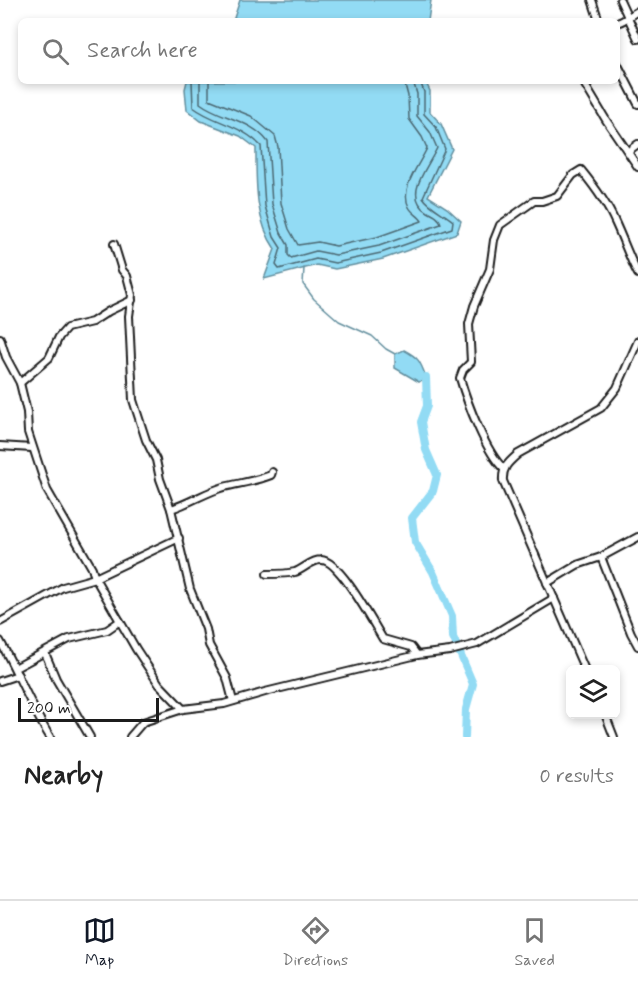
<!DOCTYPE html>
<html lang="en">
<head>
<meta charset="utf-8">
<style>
  body { margin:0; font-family:Mynerve,sans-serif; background:#f6f6f6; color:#222 }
  .controls { position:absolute; right:18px; bottom:18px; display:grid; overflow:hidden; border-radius:9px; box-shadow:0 3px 9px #0003 }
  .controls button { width:54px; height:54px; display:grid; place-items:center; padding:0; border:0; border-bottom:2px solid #e0e0e0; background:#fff; color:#222; font:30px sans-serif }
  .scale { position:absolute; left:18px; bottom:15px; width:141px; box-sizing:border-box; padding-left:6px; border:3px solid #1c1c1c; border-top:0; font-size:16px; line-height:21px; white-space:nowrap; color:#1c1c1c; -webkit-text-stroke:4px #fff; paint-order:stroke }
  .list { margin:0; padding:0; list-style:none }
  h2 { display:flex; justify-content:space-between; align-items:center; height:78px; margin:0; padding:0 24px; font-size:26px }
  h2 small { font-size:20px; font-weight:400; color:#767676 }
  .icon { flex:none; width:33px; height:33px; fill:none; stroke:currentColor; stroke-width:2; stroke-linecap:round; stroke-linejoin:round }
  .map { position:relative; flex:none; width:638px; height:737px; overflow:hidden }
  .search { position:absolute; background:#fff; box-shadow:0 3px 9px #0003; left:18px; right:18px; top:18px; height:66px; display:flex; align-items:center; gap:15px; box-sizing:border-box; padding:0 21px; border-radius:9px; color:#767676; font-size:22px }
  .sheet { height:162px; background:#fff }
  nav { display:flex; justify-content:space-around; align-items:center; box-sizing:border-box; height:84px; border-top:2px solid #e0e0e0; background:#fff; font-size:16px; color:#767676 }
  nav a { display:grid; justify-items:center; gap:3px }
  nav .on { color:#111827 }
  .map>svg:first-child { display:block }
</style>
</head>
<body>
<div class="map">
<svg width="638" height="737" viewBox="0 0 638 737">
  <rect width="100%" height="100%" fill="#fff"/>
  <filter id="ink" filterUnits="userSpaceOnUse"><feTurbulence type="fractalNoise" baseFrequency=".0167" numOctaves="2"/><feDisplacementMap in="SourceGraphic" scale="12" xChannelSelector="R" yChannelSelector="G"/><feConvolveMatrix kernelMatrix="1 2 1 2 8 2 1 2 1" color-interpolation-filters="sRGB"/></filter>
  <g filter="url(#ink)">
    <!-- water -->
    <g fill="#92dbf4" stroke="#638f9e" stroke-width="1.5">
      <polygon points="240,0 431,0 428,21 233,21"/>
      <path d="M187 81H425L430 91V112L441 124 452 149 428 196 447 208 461 221 457 233 383 259 335 269 317 265 264 279 275 249C255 220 256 183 256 148L240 136 201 121 187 110 185 89Z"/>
      <path d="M404 350C419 358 420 361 426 377L419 382 395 368V354Z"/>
    </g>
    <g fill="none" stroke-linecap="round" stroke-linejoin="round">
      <!-- shore -->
      <g stroke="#4b6872" stroke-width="1.5">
        <path d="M192 81 193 107C214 123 242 125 261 146L265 206 274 237 281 248 276 265 279 269 316 259 335 263 381 253 452 228 453 221C444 213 429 207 423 197L445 149 436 127 424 114V92L420 81"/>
        <path d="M200 81V103C221 119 251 119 268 142L272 204 281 233 288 245V255L291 258 316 251 336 255 379 246 441 224C440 218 434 215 428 212 402 196 427 169 437 148L430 132 417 116V94L413 81"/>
        <path d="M209 81V99L251 116 275 136 278 147 281 203 289 229 298 245 318 242 336 246 377 237 422 221C419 216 412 213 409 207 399 188 420 164 427 148L422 137 409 119 408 96 404 81"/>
      </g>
      <!-- stream -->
      <polyline stroke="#638f9e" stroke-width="1.5" points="304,268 303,284 314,299 339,321 372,336 386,349 395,354"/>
      <!-- river -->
      <polyline stroke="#92dbf4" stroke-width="8" points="426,377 427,406 421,422 426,450 437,475 433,491 412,518 415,542 433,572 452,616 453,637 473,684 466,709 465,737"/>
      <!-- minor casing -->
      <g stroke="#1c1c1c" stroke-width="10">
        <g id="minor">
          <polyline points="592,0 599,21"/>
          <polyline points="620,0 638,39"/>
          <path d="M617 23C625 21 630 15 638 11"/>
          <polyline points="617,63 638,104"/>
          <polyline points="585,85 606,120 638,167"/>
          <polyline points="629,153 631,149 638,144"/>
          <polyline points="114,244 122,270 127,276 132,295 129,316 133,400 146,440 156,460 160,479 171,509 190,589 206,629 209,645 227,678 233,701"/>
          <polyline points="0,338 6,357 20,383 27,412 28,432 47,490 92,568 95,578 136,649 159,684 183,709"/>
          <polyline points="20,383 49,358 59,337 67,328 92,322 109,311 132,300"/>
          <polyline points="0,446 32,448"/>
          <path d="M504 469C486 453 467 402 460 378L463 370 471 362 469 324 474 306 490 269 494 240 500 225 534 201H542L557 196 573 175 581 170C594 186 607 203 615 222 623 239 629 257 638 274"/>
          <path d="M171 509C190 503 206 492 224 487 240 483 256 481 271 475L272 472"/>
          <polyline points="601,557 631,633 638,646"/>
          <path d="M267 574C276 574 287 574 295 572 304 569 311 560 321 560 339 559 373 623 383 639L411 647 417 655"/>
          <polyline points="547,583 577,565 601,557 638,537"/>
          <polyline points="0,622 63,587 95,578 179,538"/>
          <path d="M0 641C18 673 31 707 50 737"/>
          <polyline points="45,653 56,679 90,737"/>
          <polyline points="15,668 69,639 107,630 120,621"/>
          <path d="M585 670 503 481C502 467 509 462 518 454L601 408 617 388 638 341"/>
          <polyline points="0,681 18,675"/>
          <polyline points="605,714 614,737"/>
          <polyline points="130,737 143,722 183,709 224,704 265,692 417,655 450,651 477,644 554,598"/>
        </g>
      </g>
      <!-- minor -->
      <use href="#minor" stroke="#fff" stroke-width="6"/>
    </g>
  </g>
</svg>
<div class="controls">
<button><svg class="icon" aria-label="layers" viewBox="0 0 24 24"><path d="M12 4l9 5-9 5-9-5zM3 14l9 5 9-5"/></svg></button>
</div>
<div class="scale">200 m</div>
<div class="search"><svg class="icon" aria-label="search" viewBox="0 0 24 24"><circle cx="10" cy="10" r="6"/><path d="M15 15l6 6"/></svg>Search here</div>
</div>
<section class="sheet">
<h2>Nearby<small>0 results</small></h2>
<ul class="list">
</ul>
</section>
<nav>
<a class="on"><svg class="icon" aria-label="map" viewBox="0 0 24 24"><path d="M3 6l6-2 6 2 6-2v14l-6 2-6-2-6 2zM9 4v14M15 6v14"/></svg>Map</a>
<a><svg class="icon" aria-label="directions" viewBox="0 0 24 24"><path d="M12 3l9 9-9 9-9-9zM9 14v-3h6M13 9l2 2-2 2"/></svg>Directions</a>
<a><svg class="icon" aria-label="saved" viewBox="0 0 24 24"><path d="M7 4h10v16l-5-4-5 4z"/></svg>Saved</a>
</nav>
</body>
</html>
